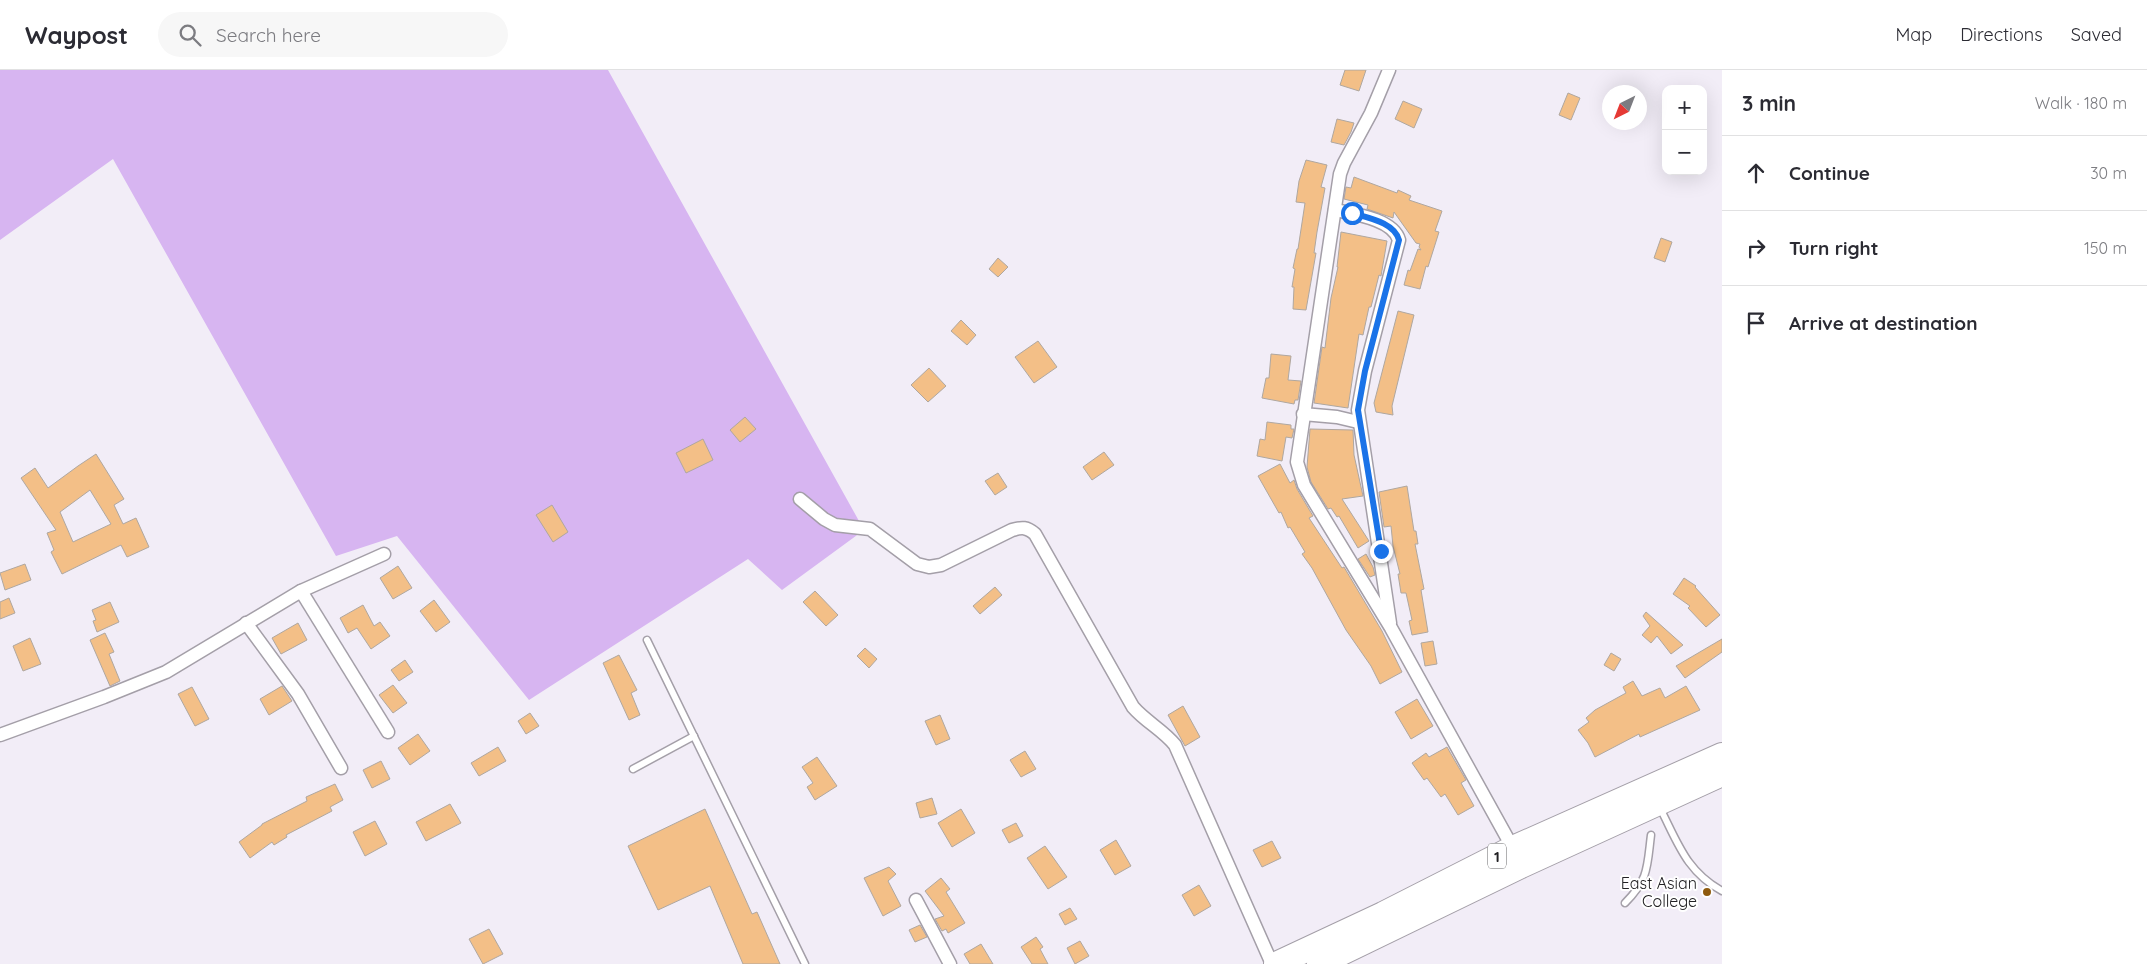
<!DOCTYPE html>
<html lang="en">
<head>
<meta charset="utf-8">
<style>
  body { margin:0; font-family:Quicksand,sans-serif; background:#f7f7f7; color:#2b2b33 }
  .controls { position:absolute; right:15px; top:15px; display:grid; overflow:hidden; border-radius:10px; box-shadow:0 5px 20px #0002 }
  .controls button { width:45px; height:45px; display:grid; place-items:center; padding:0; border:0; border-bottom:1px solid #e1e1e2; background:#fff; color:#2b2b33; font:25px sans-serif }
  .compass { position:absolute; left:1602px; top:15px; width:45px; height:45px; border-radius:50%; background:#fff; box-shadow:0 5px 20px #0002; rotate:222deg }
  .stop { position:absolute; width:15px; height:15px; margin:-11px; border:4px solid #1a73e8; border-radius:50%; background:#fff }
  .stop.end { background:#1a73e8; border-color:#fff; box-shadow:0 1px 5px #0008 }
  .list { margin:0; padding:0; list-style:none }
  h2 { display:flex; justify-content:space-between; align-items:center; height:65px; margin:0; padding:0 20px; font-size:21px }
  h2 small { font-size:16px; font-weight:400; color:#7c7c81 }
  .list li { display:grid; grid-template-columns:32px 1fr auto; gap:15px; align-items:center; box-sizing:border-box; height:75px; padding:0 20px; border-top:1px solid #e1e1e2 }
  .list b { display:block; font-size:19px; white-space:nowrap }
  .list em { font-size:16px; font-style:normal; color:#7c7c81 }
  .icon { flex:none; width:28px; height:28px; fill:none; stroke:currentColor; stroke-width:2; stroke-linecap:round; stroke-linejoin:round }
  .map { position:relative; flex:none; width:1722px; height:894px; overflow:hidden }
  header { display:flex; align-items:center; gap:30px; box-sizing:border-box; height:70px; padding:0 25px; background:#fff; border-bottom:1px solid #e1e1e2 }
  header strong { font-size:24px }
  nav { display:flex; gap:28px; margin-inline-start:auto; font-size:18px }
  .search { width:350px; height:45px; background:#f7f7f7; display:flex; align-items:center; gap:12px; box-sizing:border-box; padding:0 18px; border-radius:28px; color:#7c7c81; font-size:19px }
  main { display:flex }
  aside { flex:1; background:#fff }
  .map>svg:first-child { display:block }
</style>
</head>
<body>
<header>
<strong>Waypost</strong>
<div class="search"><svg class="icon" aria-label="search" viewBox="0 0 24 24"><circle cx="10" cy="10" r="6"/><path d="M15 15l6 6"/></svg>Search here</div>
<nav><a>Map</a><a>Directions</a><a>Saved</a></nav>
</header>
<main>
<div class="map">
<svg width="1722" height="894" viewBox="0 0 1722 894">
  <rect width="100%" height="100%" fill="#f2edf7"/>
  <!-- green -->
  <polygon fill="#d7b5f1" points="0,0 608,0 864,460 782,520 748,489 529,630 397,466 336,486 113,89 0,170"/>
  <!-- building -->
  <g fill="#f3bf87" stroke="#afa7a0" fill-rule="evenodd">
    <polygon points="1345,0 1366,0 1359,21 1340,15"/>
    <polygon points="1568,23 1580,28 1571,50 1559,45"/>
    <polygon points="1403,31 1422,39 1414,58 1395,49"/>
    <polygon points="1337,49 1354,53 1351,62 1344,75 1331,72"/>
    <polygon points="1306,90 1327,95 1321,117 1325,118 1317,162 1314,183 1316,183 1306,240 1293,239 1294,217 1292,217 1295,199 1293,198 1297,179 1298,179 1305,133 1296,132 1299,111"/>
    <polygon points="1354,107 1397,123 1398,120 1411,126 1409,130 1442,141 1435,161 1439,162 1428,197 1426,196 1420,219 1404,215 1408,200 1410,201 1418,179 1421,180 1419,177 1420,174 1416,173 1394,142 1393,148 1367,139 1368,135 1344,129 1346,117 1351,118"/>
    <polygon points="1341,162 1387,171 1381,206 1379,205 1371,237 1369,237 1363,265 1359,264 1348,338 1314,333 1322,277 1325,278 1331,228 1338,197 1337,197"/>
    <polygon points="1661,168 1672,172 1665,192 1654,188"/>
    <polygon points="998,188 1008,197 998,207 989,199"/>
    <polygon points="1398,241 1414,245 1392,336 1393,345 1376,342 1374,333"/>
    <polygon points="961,250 976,265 967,275 951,261"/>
    <polygon points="1038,271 1057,297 1034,313 1015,287"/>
    <polygon points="1271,284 1291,286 1288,310 1301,311 1298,330 1295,330 1294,334 1262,328 1266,308 1269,308"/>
    <polygon points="929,298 946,316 928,332 911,315"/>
    <polygon points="745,347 756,359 740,372 730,360"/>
    <polygon points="1267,352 1291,355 1291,359 1294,359 1292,368 1286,367 1282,391 1257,386 1260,369 1265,370"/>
    <polygon points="1310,359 1353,360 1354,385 1363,426 1342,429 1369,471 1358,478 1339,446 1337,447 1331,438 1328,439 1311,412 1307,397"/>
    <polygon points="703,369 713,390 686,403 676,383"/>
    <polygon points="1104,382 1114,395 1092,410 1083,397"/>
    <path d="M96 384 124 429 114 435 123 454 136 448 149 477 127 487 121 475 62 504 51 482 54 480 47 463 56 460 21 408 35 398 48 418 78 396ZM90 420 111 454 73 472 60 442Z"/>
    <polygon points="1280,394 1290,413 1294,410 1297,419 1313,446 1309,448 1342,498 1344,497 1382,561 1402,602 1380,614 1371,596 1346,560 1312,498 1302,484 1305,482 1290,457 1288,458 1281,442 1279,443 1258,406"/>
    <polygon points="998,403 1007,417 995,425 985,411"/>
    <polygon points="1407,416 1414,461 1416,461 1418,474 1415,474 1424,519 1421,520 1428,562 1412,565 1409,551 1412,550 1406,523 1401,523 1398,504 1400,504 1393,476 1391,456 1384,457 1379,422"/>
    <polygon points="552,435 568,462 553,472 536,445"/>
    <polygon points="1366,484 1373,497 1375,505 1370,507 1358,489"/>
    <polygon points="25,494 31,510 5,520 0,503"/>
    <polygon points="398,496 412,518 393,529 380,508"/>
    <polygon points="1684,508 1696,516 1695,517 1720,545 1706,557 1688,538 1690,536 1673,524"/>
    <polygon points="995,517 1002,525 980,544 973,536"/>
    <polygon points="815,521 838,545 826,556 803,532"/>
    <polygon points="9,528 15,543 0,549 0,532"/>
    <polygon points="434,530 450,552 436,562 420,541"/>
    <polygon points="110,532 119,552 97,562 93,551 96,550 92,540"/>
    <polygon points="363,535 374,556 380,552 390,566 371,579 357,558 348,563 340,548"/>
    <polygon points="1646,542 1655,550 1683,575 1671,584 1657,566 1651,573 1642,565 1650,556 1643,546"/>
    <polygon points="298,553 307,570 281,584 272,568"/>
    <polygon points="105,563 114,582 109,584 120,611 110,616 90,570"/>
    <polygon points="30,568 41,594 23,601 13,576"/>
    <polygon points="1722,569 1722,582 1685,608 1676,596"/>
    <polygon points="1433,571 1437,594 1425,596 1421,573"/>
    <polygon points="865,578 877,589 869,598 857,586"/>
    <polygon points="1611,583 1621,589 1614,601 1604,595"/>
    <polygon points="619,585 637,620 631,623 640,645 629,650 603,593"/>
    <polygon points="405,590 413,602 399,611 391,600"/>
    <polygon points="1633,611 1642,626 1660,618 1665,628 1686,616 1700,640 1640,667 1639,664 1595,687 1588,673 1578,660 1589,652 1586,648 1595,640 1626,623 1623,617"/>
    <polygon points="393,615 407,633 393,643 379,625"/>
    <polygon points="282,616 292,631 269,645 260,629"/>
    <polygon points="192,617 209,649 195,656 178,624"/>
    <polygon points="1417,629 1433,656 1411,669 1395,642"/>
    <polygon points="1183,636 1200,667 1185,676 1168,645"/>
    <polygon points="530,643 539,656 526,664 518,651"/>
    <polygon points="940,645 950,669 936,675 925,651"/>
    <polygon points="418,664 430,681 410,695 398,678"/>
    <polygon points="498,677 506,691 479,706 471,693"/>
    <polygon points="1447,677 1466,710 1461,713 1474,736 1458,745 1445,724 1441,727 1427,708 1424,710 1412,693 1426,683 1429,687"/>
    <polygon points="1025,681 1036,699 1021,707 1010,690"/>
    <polygon points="817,687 837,716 815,730 807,717 813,713 802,697"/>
    <polygon points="381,691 390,709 372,718 363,700"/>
    <polygon points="335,714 343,730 330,737 332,741 286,765 287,767 274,775 272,772 250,788 239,772 262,755 262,754 307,731 306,727"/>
    <polygon points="932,728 937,744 920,748 916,733"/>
    <polygon points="450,734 461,753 426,771 416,752"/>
    <polygon points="705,739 752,844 757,842 780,894 743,894 710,816 658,840 628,776"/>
    <polygon points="961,739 975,763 952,777 938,753"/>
    <polygon points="375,751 387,774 365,786 353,762"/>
    <polygon points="1016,753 1023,766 1009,773 1002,760"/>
    <polygon points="1116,770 1131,796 1115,805 1100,780"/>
    <polygon points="1272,771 1281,788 1262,797 1253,780"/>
    <polygon points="1045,776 1067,807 1048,819 1027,788"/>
    <polygon points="889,797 896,804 888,811 901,836 883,846 864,808"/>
    <polygon points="941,808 950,819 946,822 965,853 948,863 946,859 942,861 935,849 944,846 925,821"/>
    <polygon points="1199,815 1211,836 1194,846 1182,825"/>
    <polygon points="1070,838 1077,849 1065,855 1059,844"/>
    <polygon points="920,855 927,867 915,872 909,860"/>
    <polygon points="489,859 503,884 483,894 469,869"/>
    <polygon points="1036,867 1043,877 1040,879 1048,894 1032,894 1021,877"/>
    <polygon points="1080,871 1089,886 1075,894 1067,878"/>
    <polygon points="981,874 993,894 970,894 964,884"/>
  </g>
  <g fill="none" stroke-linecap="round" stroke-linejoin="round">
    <!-- lane casing -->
    <g stroke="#a49fa8" stroke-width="9">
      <g id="lane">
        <polyline points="647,570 805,894"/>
        <polyline points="633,699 694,666"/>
        <path d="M1660 738C1678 773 1686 801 1722 821"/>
        <path d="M1625 833C1649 809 1647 797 1651 765"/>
      </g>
    </g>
    <!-- street casing -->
    <g stroke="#a49fa8" stroke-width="15">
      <g id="street">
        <polyline points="1389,0 1371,43 1344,93 1340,104 1297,392 1304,415 1391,558 1515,782"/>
        <path d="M1335 140C1354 144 1393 149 1399 170L1365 301 1358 340 1390 553"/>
        <polyline points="1303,344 1337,347 1358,352"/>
        <path d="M800 429 824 449 835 455 870 459 917 494 929 497 941 495 1012 460C1022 457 1027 457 1035 464L1133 637C1146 652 1163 660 1175 675L1272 894"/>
        <polyline points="301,521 388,662"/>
        <polyline points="246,553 298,624 341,698"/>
        <polyline points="0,665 104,627 166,602 301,521 384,484"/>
        <polyline points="916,830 950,894"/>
      </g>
    </g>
    <!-- highway casing -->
    <g stroke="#a49fa8" stroke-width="26">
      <g id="highway">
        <polyline points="1276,894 1383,844 1513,778 1722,685"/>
        <polyline points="1319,894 1521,796 1722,704"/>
      </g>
    </g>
    <!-- lane -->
    <use href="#lane" stroke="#fff" stroke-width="6"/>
    <!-- street -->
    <use href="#street" stroke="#fff" stroke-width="12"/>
    <!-- highway -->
    <use href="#highway" stroke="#fff" stroke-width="24"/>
  </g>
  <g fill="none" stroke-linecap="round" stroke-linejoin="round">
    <!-- route -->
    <path stroke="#1a73e8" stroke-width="6" d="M1352 143C1368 148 1394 152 1399 170L1365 301 1358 340 1381 481"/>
  </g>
  <!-- markers -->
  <circle fill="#8f5a0e" stroke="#fff" stroke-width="2" cx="1707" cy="822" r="5"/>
  <g text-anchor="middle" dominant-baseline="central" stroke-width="4" stroke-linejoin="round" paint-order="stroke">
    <!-- shield labels -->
    <rect fill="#fff" stroke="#646466" stroke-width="1" x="1488" y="773.5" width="18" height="25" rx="4"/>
    <g font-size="15" font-weight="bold" fill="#222124">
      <text x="1497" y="786">1</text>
    </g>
    <!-- poi labels -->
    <g font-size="16" fill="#222124" stroke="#fff" text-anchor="end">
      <text x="1697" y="813">East Asian<tspan x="1697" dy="18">College</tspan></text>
    </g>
  </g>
</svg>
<div class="controls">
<button>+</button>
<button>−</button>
</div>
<svg class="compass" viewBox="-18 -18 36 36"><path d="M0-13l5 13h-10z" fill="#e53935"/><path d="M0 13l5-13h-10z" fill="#7c7c81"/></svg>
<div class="stop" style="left:1352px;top:143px"></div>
<div class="stop end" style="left:1381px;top:481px"></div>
</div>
<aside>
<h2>3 min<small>Walk · 180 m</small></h2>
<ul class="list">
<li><svg class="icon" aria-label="ahead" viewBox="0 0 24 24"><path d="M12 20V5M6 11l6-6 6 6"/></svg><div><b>Continue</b></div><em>30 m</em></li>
<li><svg class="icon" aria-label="right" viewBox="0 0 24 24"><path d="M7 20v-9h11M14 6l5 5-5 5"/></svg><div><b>Turn right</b></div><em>150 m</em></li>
<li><svg class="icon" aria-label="arrive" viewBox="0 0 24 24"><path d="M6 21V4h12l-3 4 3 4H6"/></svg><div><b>Arrive at destination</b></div></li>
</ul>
</aside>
</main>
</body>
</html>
